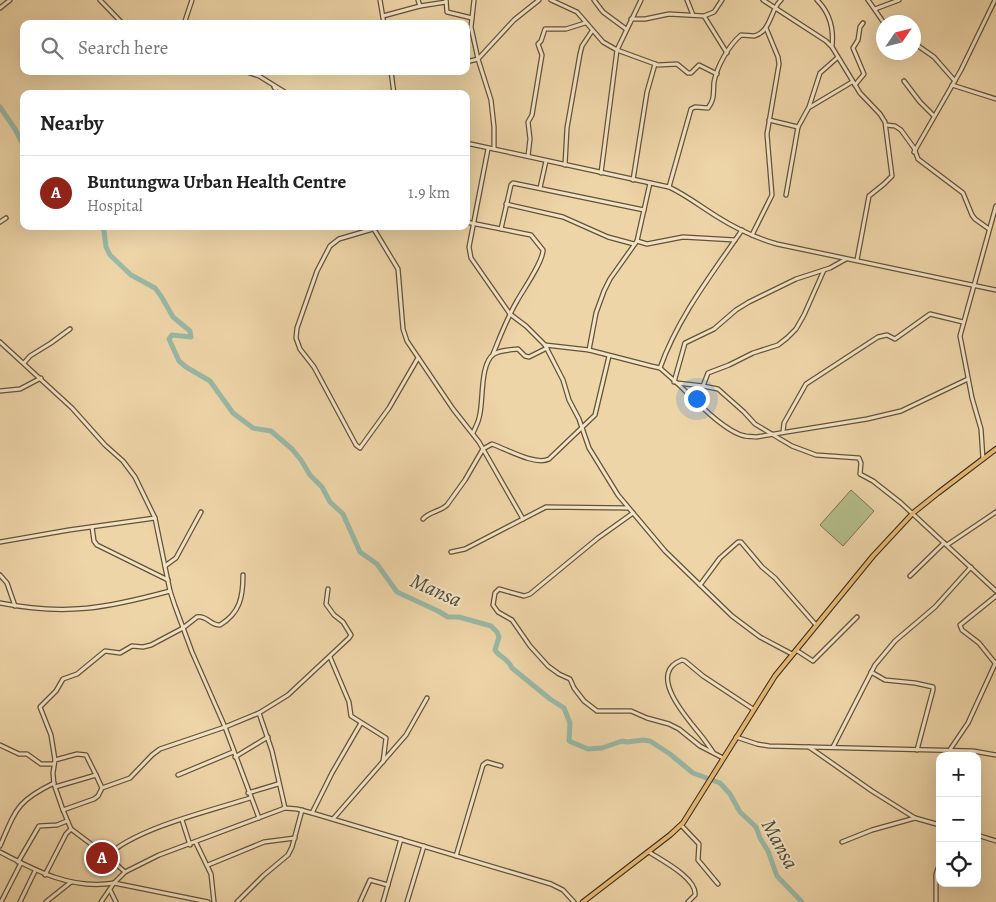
<!DOCTYPE html>
<html lang="en">
<head>
<meta charset="utf-8">
<style>
  body { margin:0; font-family:Alegreya,serif; background:#f6f6f6; color:#222 }
  .controls { position:absolute; right:15px; bottom:15px; display:grid; overflow:hidden; border-radius:10px; box-shadow:0 5px 20px #0002 }
  .controls button { width:45px; height:45px; display:grid; place-items:center; padding:0; border:0; border-bottom:1px solid #e0e0e0; background:#fff; color:#222; font:25px sans-serif }
  .compass { position:absolute; left:876px; top:15px; width:45px; height:45px; border-radius:50%; background:#fff; box-shadow:0 5px 20px #0002; rotate:55deg }
  .you { position:absolute; left:696px; top:398px; width:18px; height:18px; margin:-12px; border:4px solid #fff; border-radius:50%; background:#1a73e8; box-shadow:0 0 0 8px #1a73e833 }
  .badge { display:grid; place-items:center; width:32px; height:32px; border-radius:50%; background:#8f2418; color:#fff; font-size:16px; font-weight:700 }
  .pin { position:absolute; translate:-50% -50%; border:2px solid #fff; box-shadow:0 1px 5px #0006 }
  .list { margin:0; padding:0; list-style:none }
  h2 { display:flex; justify-content:space-between; align-items:center; height:65px; margin:0; padding:0 20px; font-size:21px }
  h2 small { font-size:16px; font-weight:400; color:#767676 }
  .list li { display:grid; grid-template-columns:32px 1fr auto; gap:15px; align-items:center; box-sizing:border-box; height:75px; padding:0 20px; border-top:1px solid #e0e0e0 }
  .list b { display:block; font-size:19px; white-space:nowrap }
  .list p { margin:0; font-size:16px; white-space:nowrap; color:#767676 }
  .list em { font-size:16px; font-style:normal; color:#767676 }
  .icon { flex:none; width:28px; height:28px; fill:none; stroke:currentColor; stroke-width:2; stroke-linecap:round; stroke-linejoin:round }
  .map { position:relative; flex:none; width:996px; height:902px; overflow:hidden }
  .search { position:absolute; background:#fff; box-shadow:0 5px 20px #0002; left:20px; top:20px; width:450px; height:55px; display:flex; align-items:center; gap:12px; box-sizing:border-box; padding:0 18px; border-radius:10px; color:#767676; font-size:19px }
  .panel { position:absolute; background:#fff; box-shadow:0 5px 20px #0002; left:20px; top:90px; width:450px; height:140px; border-radius:10px }
  .map>svg:first-child { display:block }
</style>
</head>
<body>
<div class="map">
<svg width="996" height="902" viewBox="0 0 996 902">
  <rect width="100%" height="100%" fill="#eed5a8"/>
  <filter id="stains"><feTurbulence type="fractalNoise" baseFrequency=".004" numOctaves="4"/><feColorMatrix values="0 0 0 0 .2 0 0 0 0 .09 0 0 0 0 .02 0 0 0 .5 -.17"/></filter>
  <radialGradient id="worn" r=".72"><stop offset=".6" stop-color="#630" stop-opacity="0"/><stop offset="1" stop-color="#630" stop-opacity=".3"/></radialGradient>
  <!-- green -->
  <polygon fill="#b5be8a" stroke="#757250" points="851,490 874,511 843,546 820,525"/>
  <g fill="none" stroke-linecap="round" stroke-linejoin="round">
    <!-- river -->
    <g stroke="#99b9a7" stroke-width="5">
      <polyline points="0,107 15,129 24,147"/>
      <path d="M101 226 104 231 106 247 110 255 131 275 155 288 161 296 173 317 190 331 191 337 172 335 169 339 179 361 186 367 210 381 233 413 253 428 271 431 292 449 301 460 310 475 322 487 330 502 343 514 360 552 377 564 397 592 438 611 448 617H459L491 626 497 632 499 637 495 650C499 657 508 658 512 668L550 699 564 708 570 723 569 741 588 749 602 748 622 741 627 742 643 740 650 741 670 754 693 773 720 783 730 794 740 812 756 827 760 838 768 851 777 876 802 902"/>
    </g>
    <!-- minor casing -->
    <g stroke="#63523a" stroke-width="5.5">
      <g id="minor">
        <polyline points="100,0 123,24"/>
        <polyline points="380,0 384,24"/>
        <polyline points="418,0 420,6"/>
        <polyline points="446,0 447,12 472,18"/>
        <polyline points="474,0 471,27 478,59 491,100 494,127 494,149"/>
        <polyline points="551,0 577,12 603,42 617,50 658,65 677,64 688,73 691,73 699,65 717,74"/>
        <polyline points="594,0 603,12 626,29"/>
        <polyline points="687,0 693,15"/>
        <polyline points="763,0 826,41 832,47 860,93 880,114 885,122 892,176 884,184 869,196 857,260"/>
        <path d="M817 0C830 13 834 28 832 46"/>
        <polyline points="868,0 884,23"/>
        <polyline points="0,8 10,0"/>
        <polyline points="875,9 899,0"/>
        <polyline points="383,16 420,6 446,2"/>
        <polyline points="704,16 727,53"/>
        <polyline points="631,19 645,19 669,14 704,16 714,12 722,0"/>
        <polyline points="184,24 192,0"/>
        <polyline points="914,43 934,57 955,81"/>
        <polyline points="466,62 478,59 514,20 539,0"/>
        <polyline points="244,71 259,76 288,94"/>
        <polyline points="391,71 394,94"/>
        <polyline points="904,81 920,102 934,116"/>
        <polyline points="855,85 864,74 853,48 858,40 860,27 863,23"/>
        <polyline points="952,85 996,99"/>
        <polyline points="274,87 279,94"/>
        <polyline points="810,107 852,82"/>
        <polyline points="769,120 798,127 809,107 820,73 837,58"/>
        <polyline points="886,125 895,126 901,130 914,148 918,159 963,193 972,215 975,219 989,229"/>
        <path d="M466 143 669 187C686 195 700 206 716 216 735 228 756 238 777 244L996 290"/>
        <polyline points="488,149 469,247 471,258 510,314 526,326 545,345 563,380 569,400 579,419 589,448 618,495 665,551 732,616 760,637 792,654"/>
        <polyline points="914,152 961,70 995,0"/>
        <polyline points="528,156 530,139 528,122 532,115 542,55 538,44 541,41 545,29 566,29 585,23"/>
        <polyline points="565,165 567,128 580,54 582,46 592,31"/>
        <polyline points="601,173 617,50 641,0"/>
        <polyline points="633,180 647,92 655,64"/>
        <path d="M669 187 691 109 695 107 708 108C715 99 713 93 714 82 717 66 729 45 741 35 746 35 750 36 754 36 771 32 770 10 781 0"/>
        <polyline points="540,188 546,161"/>
        <polyline points="786,195 798,127"/>
        <polyline points="506,204 563,217 608,237 634,244"/>
        <polyline points="0,222 6,218"/>
        <path d="M466 222 531 235 543 250C543 262 523 290 517 301 507 318 500 337 493 354"/>
        <polyline points="372,226 398,269 403,329 407,341 453,409 479,442 523,519"/>
        <polyline points="375,226 373,229 339,239 330,246 317,271 297,328 296,338 300,349 314,367 356,445 360,448 389,408 418,358"/>
        <polyline points="501,229 511,185 513,183 644,210"/>
        <polyline points="752,235 772,195 767,134 779,64 778,57 766,28"/>
        <polyline points="637,241 647,244 683,237 735,240"/>
        <polyline points="0,342 72,408 105,445 123,461 135,477 155,518 170,591 175,606 192,652 225,727 259,713 288,695 349,638 351,635 343,622 334,615 326,604 328,589"/>
        <polyline points="545,345 589,350 651,366 660,368 677,383 703,386 718,389 744,412 755,424 792,446 816,455 859,458 861,463 860,474 873,481 901,503 996,591"/>
        <polyline points="589,350 596,313 604,291 610,279 637,241 650,183"/>
        <polyline points="24,363 30,356 51,343 70,329"/>
        <path d="M660 368C678 317 712 274 742 230"/>
        <polyline points="674,382 685,343 714,329 736,310 749,302 796,279 830,268 846,259"/>
        <path d="M677 383C693 398 724 432 745 436 748 437 753 436 756 437L867 419 901 411 968 379"/>
        <polyline points="703,386 708,373 729,365 753,353 778,345 787,338 796,329 804,315 824,270"/>
        <polyline points="0,391 20,389 41,378"/>
        <polyline points="783,432 784,423 806,384 878,337 887,335 895,339 930,314 963,322"/>
        <path d="M473 433C475 428 478 423 479 418 484 403 479 364 494 354 500 350 511 350 518 349L525 356 529 357 547 348"/>
        <polyline points="983,459 981,429 972,398 960,336 996,206"/>
        <polyline points="633,513 598,538 530,594 524,596 499,589 495,593 493,605 498,612 512,620 530,646 548,666 559,674 570,679 574,688 584,701 597,711 631,711 647,718 669,724 679,729 700,746 723,758"/>
        <path d="M423 519C430 511 440 512 447 505L465 480 483 449 492 444C506 449 536 466 549 459L595 415 609 356"/>
        <polyline points="92,527 94,541 97,545 168,580"/>
        <polyline points="0,542 69,530 155,518"/>
        <polyline points="947,545 996,512"/>
        <polyline points="451,552 465,549 546,507 628,508"/>
        <polyline points="165,566 176,558 201,512"/>
        <polyline points="0,575 7,583 15,606"/>
        <polyline points="910,576 944,543"/>
        <polyline points="700,585 720,558 738,542 741,542 762,567 775,578 816,625"/>
        <path d="M0 603C66 616 107 608 170 591"/>
        <polyline points="796,650 813,661 857,617"/>
        <polyline points="330,657 349,702 351,716 386,738 383,762"/>
        <polyline points="995,663 979,643 962,630 960,625 996,596"/>
        <polyline points="871,672 885,680 915,683 933,687 933,690 917,750"/>
        <polyline points="259,713 272,751 285,808"/>
        <polyline points="736,737 757,744 769,746 973,751 996,755"/>
        <polyline points="0,745 19,754 27,754 41,764 54,764"/>
        <polyline points="809,747 872,791 915,818 940,825"/>
        <polyline points="833,747 875,665 895,641 935,607 971,567"/>
        <polyline points="949,751 968,723 996,662"/>
        <path d="M713 752C708 745 704 739 699 733 687 718 646 673 682 660L685 661 703 676 753 709"/>
        <polyline points="235,757 268,737"/>
        <path d="M55 760 51 735 40 707 56 691 63 679 77 674 105 651 120 653 132 646 143 647 151 645 183 628 197 617C207 615 211 626 220 625 240 613 243 597 243 575"/>
        <polyline points="178,775 233,752"/>
        <polyline points="54,785 53,773 55,760 77,754 86,755 96,775"/>
        <polyline points="248,793 278,784"/>
        <polyline points="63,810 55,787 96,775 102,788"/>
        <polyline points="312,813 332,773 361,723"/>
        <polyline points="333,819 406,735 427,698"/>
        <polyline points="182,820 190,845"/>
        <polyline points="681,825 699,844 698,860 718,884"/>
        <polyline points="977,835 996,841"/>
        <polyline points="842,842 872,830 915,818"/>
        <polyline points="196,843 211,874 214,902"/>
        <path d="M0 846C16 809 17 801 54 783"/>
        <path d="M0 852C36 871 72 890 114 883L208 902"/>
        <path d="M649 852C661 860 697 878 695 895L688 902"/>
        <path d="M107 856C136 828 210 811 250 798"/>
        <polyline points="456,856 483,765 487,762 501,766"/>
        <polyline points="18,862 39,826 57,825 67,821"/>
        <polyline points="208,865 264,842 295,838"/>
        <polyline points="125,872 107,856 71,829 63,810 94,799 98,796 102,788 130,778 152,755 160,749 225,727 259,818"/>
        <polyline points="45,875 66,834 71,829"/>
        <polyline points="110,890 116,902"/>
        <polyline points="1,902 21,863"/>
        <polyline points="20,902 35,871"/>
        <polyline points="46,902 71,882"/>
        <polyline points="101,902 114,883 125,872 159,855 285,808 297,809 312,813 551,884 563,890 574,902"/>
        <polyline points="237,902 264,875 288,855 292,847 302,810"/>
        <polyline points="360,902 370,880 388,885"/>
        <polyline points="383,902 401,839"/>
        <polyline points="407,902 424,846"/>
        <polyline points="936,902 936,874 940,863"/>
      </g>
    </g>
    <!-- major casing -->
    <g stroke="#352616" stroke-width="6">
      <polyline id="major" points="583,902 670,835 683,823 775,676 873,556 913,513 938,493 996,449"/>
    </g>
    <!-- minor -->
    <use href="#minor" stroke="#f4e4c6" stroke-width="3"/>
    <!-- major -->
    <use href="#major" stroke="#e7ba74" stroke-width="4"/>
  </g>
  <g text-anchor="middle" dominant-baseline="central" stroke-width="4" stroke-linejoin="round" paint-order="stroke">
    <!-- water labels -->
    <g font-size="21" font-style="italic" fill="#4e4b3a" stroke="#f4e4c6">
      <text transform="translate(436 590) rotate(24)">Mansa</text>
      <text transform="translate(780 844) rotate(61)">Mansa</text>
    </g>
  </g>
  <rect width="100%" height="100%" filter="url(#stains)"/>
  <rect width="100%" height="100%" fill="url(#worn)"/>
</svg>
<div class="controls">
<button>+</button>
<button>−</button>
<button><svg class="icon" aria-label="locate" viewBox="0 0 24 24"><circle cx="12" cy="12" r="6"/><path d="M12 2v4M12 18v4M2 12h4M18 12h4"/></svg></button>
</div>
<svg class="compass" viewBox="-18 -18 36 36"><path d="M0-13l5 13h-10z" fill="#e53935"/><path d="M0 13l5-13h-10z" fill="#767676"/></svg>
<div class="you"></div>
<div class="pin badge" style="left:102px;top:858px">A</div>
<div class="search"><svg class="icon" aria-label="search" viewBox="0 0 24 24"><circle cx="10" cy="10" r="6"/><path d="M15 15l6 6"/></svg>Search here</div>
<section class="panel">
<h2>Nearby<small></small></h2>
<ul class="list">
<li><span class="badge">A</span><div><b>Buntungwa Urban Health Centre</b><p>Hospital</p></div><em>1.9 km</em></li>
</ul>
</section>
</div>
</body>
</html>
